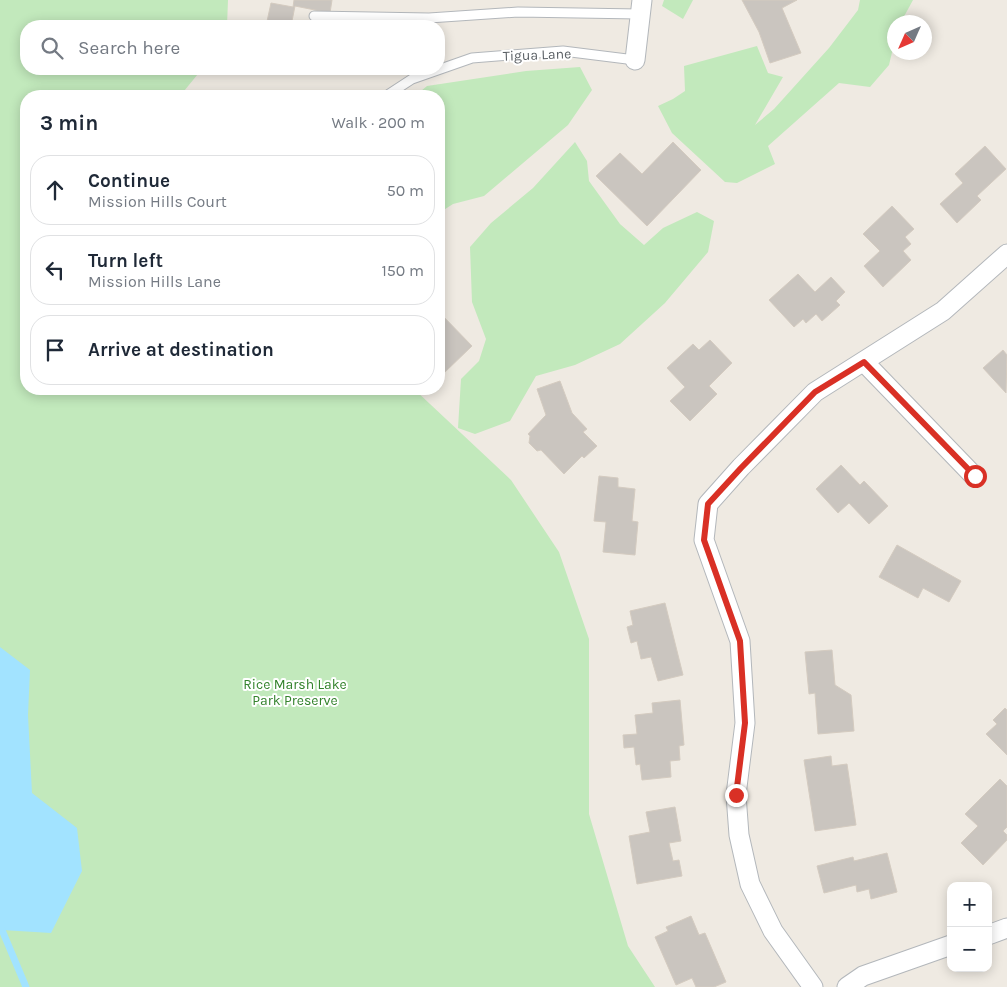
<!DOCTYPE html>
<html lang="en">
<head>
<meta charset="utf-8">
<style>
  body { margin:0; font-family:Karla,sans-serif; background:#f6f6f7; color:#1f2937 }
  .controls { position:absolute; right:15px; bottom:15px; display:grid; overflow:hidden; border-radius:10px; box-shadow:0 2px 12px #0003 }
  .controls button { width:45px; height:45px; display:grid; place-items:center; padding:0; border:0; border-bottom:1px solid #e0e1e3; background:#fff; color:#1f2937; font:25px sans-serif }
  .compass { position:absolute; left:887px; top:15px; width:45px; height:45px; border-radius:50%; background:#fff; box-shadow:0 2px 12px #0003; rotate:225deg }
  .stop { position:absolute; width:15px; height:15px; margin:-11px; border:4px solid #d93025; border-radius:50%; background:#fff }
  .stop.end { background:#d93025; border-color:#fff; box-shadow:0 1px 5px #0008 }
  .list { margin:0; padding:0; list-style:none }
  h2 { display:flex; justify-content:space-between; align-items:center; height:65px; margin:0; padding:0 20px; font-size:21px }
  h2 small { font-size:16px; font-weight:400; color:#747a83 }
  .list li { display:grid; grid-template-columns:32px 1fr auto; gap:15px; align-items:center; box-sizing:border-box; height:70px; margin:0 10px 10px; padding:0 10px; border:1px solid #e0e1e3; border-radius:20px }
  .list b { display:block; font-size:19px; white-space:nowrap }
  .list p { margin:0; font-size:16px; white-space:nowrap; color:#747a83 }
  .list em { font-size:16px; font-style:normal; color:#747a83 }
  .icon { flex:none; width:28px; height:28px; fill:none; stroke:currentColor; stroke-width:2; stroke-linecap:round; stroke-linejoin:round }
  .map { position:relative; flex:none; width:1007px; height:987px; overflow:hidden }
  .search { position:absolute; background:#fff; box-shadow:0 2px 12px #0003; left:20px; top:20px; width:425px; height:55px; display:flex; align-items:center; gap:12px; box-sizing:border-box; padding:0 18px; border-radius:20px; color:#747a83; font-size:19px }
  .panel { position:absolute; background:#fff; box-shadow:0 2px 12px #0003; left:20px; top:90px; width:425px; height:305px; border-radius:20px }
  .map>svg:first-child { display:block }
</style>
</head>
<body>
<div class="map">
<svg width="1007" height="987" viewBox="0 0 1007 987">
  <rect width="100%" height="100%" fill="#efeae2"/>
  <!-- green -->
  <g fill="#c2e9bc">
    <polygon points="0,0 228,0 227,26 26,26 26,69 202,69 180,96 26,96 26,389 414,389 511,480 559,552 589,639 589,814 628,946 655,987 0,987"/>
    <polygon points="664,0 693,0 683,19 662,6"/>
    <polygon points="860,0 913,0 901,22 894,22 894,44 889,65 870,87 839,83 768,146 775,164 737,183 725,182 672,133 658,106 673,99 685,91 684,66 757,46 768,73 783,77 755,125 774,109 829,48 858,10"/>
    <polygon points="580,67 592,90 568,125 484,196 453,204 439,213 439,96 415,96 427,86 526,71"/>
    <polygon points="575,142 587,161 589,181 620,224 644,245 663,228 697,212 714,221 708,252 665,303 620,344 575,365 536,376 510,421 475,434 458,428 461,379 479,361 486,339 472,302 470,247 491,223 533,188"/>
  </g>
  <!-- water -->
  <polygon fill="#a2e3ff" points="0,647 30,670 28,715 32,793 77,828 82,871 51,933 2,930 0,932"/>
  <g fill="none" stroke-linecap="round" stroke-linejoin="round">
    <!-- stream -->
    <polyline stroke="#a2e3ff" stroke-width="7" points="0,921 2,930 26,987"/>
  </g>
  <!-- building -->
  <g fill="#cac5bf" stroke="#d4cbc0">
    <polygon points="294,0 332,0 330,13 295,6 291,26 266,26 271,3 293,7"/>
    <polygon points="742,0 797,0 782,8 801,53 770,63 759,32"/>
    <polygon points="673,142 701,170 647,226 596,176 620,153 642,174"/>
    <polygon points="985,146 1006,169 977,196 981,200 957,223 940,204 963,183 955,174"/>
    <polygon points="892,206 914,229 905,237 911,244 903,251 911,260 883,287 864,266 880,251 863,234"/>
    <polygon points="798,274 815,292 831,277 845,292 836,301 840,305 822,321 816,314 806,323 803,319 794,327 769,300"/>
    <polygon points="439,312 472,346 444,373 439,368"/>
    <polygon points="710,340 732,363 709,386 717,394 690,421 670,401 685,387 667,368 693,344 699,350"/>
    <polygon points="1003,350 1007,355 1006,393 983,368"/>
    <polygon points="560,381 572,413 587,429 583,432 597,446 584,458 582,456 564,474 541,450 537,451 529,443 530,436 528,434 546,415 537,389"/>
    <polygon points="841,465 860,485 864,481 888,506 869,524 849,503 838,513 816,489"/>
    <polygon points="599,476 618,478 618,487 635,489 632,521 638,522 635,555 603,552 606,522 594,521"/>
    <polygon points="897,545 961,581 949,602 923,588 918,598 879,577"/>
    <polygon points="665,603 683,675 658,681 651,657 641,659 637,641 631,643 627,627 633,625 630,611"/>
    <polygon points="832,650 835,685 851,695 854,731 818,734 815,693 809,694 805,652"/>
    <polygon points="680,700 684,745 679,746 680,760 670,761 671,777 642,780 640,764 636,765 634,747 624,748 623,735 637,734 635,715 653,713 652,703"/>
    <polygon points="1005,708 1007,710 1007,755 986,734 997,724 993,720"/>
    <polygon points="831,756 832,766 847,764 856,825 815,831 804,760"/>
    <polygon points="1000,779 1007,786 1007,827 1003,831 1007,835 1007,840 983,865 961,843 978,826 965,814"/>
    <polygon points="675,807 681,841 669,843 673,861 679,860 682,876 637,884 629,836 650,832 646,812"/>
    <polygon points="887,853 897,892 871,899 869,889 857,892 856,885 824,893 817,866 853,857 854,861"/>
    <polygon points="691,916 699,935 705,933 726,982 714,987 696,987 692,978 676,985 655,937 668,931 666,927"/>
  </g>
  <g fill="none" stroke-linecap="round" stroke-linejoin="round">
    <!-- service casing -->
    <g stroke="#b3b7bb" stroke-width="11">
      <g id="service">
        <polyline points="314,16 429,18 518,12 639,14"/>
        <polyline points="386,96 412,79 472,58 563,51 635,60"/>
      </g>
    </g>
    <!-- minor casing -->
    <g stroke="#b3b7bb" stroke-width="21">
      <g id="minor">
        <polyline points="635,60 642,0"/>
        <polyline points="864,362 975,477"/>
        <polyline points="988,935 1007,928"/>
        <polyline points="813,987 773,931 750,884 739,835 736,795 745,723 740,641 704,540 708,504 741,467 815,392 943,311 1007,254"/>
        <polyline points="847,987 863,976 951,945"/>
      </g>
    </g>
    <!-- service -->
    <use href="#service" stroke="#fff" stroke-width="9"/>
    <!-- minor -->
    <use href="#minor" stroke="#fff" stroke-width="19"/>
  </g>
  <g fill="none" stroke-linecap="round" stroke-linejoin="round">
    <!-- route -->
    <polyline stroke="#d93025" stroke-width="6" points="736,795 745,723 740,641 704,540 708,504 741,468 815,392 864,362 975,476"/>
  </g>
  <g text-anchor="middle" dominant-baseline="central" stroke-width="4" stroke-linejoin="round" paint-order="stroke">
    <!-- street labels -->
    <g font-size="14" fill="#5b6065" stroke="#fff">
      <text transform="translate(537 55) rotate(-2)">Tigua Lane</text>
    </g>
    <!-- park labels -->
    <g font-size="14" fill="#33822c" stroke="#fff">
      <text x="295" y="684">Rice Marsh Lake<tspan x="295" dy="16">Park Preserve</tspan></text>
    </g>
  </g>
</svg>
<div class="controls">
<button>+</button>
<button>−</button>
</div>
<svg class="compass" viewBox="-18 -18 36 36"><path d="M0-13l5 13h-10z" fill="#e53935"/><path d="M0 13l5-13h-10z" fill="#747a83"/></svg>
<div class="stop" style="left:975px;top:476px"></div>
<div class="stop end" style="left:736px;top:795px"></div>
<div class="search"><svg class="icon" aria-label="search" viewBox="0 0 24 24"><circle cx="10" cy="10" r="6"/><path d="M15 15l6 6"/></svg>Search here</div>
<section class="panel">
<h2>3 min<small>Walk · 200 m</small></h2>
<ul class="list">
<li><svg class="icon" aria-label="ahead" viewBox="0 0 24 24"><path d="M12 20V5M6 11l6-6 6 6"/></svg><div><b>Continue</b><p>Mission Hills Court</p></div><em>50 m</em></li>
<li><svg class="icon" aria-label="left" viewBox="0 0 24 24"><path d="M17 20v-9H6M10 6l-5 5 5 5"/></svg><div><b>Turn left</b><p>Mission Hills Lane</p></div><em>150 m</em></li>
<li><svg class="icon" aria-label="arrive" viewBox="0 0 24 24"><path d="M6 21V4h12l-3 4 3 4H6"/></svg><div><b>Arrive at destination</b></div></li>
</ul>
</section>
</div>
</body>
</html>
